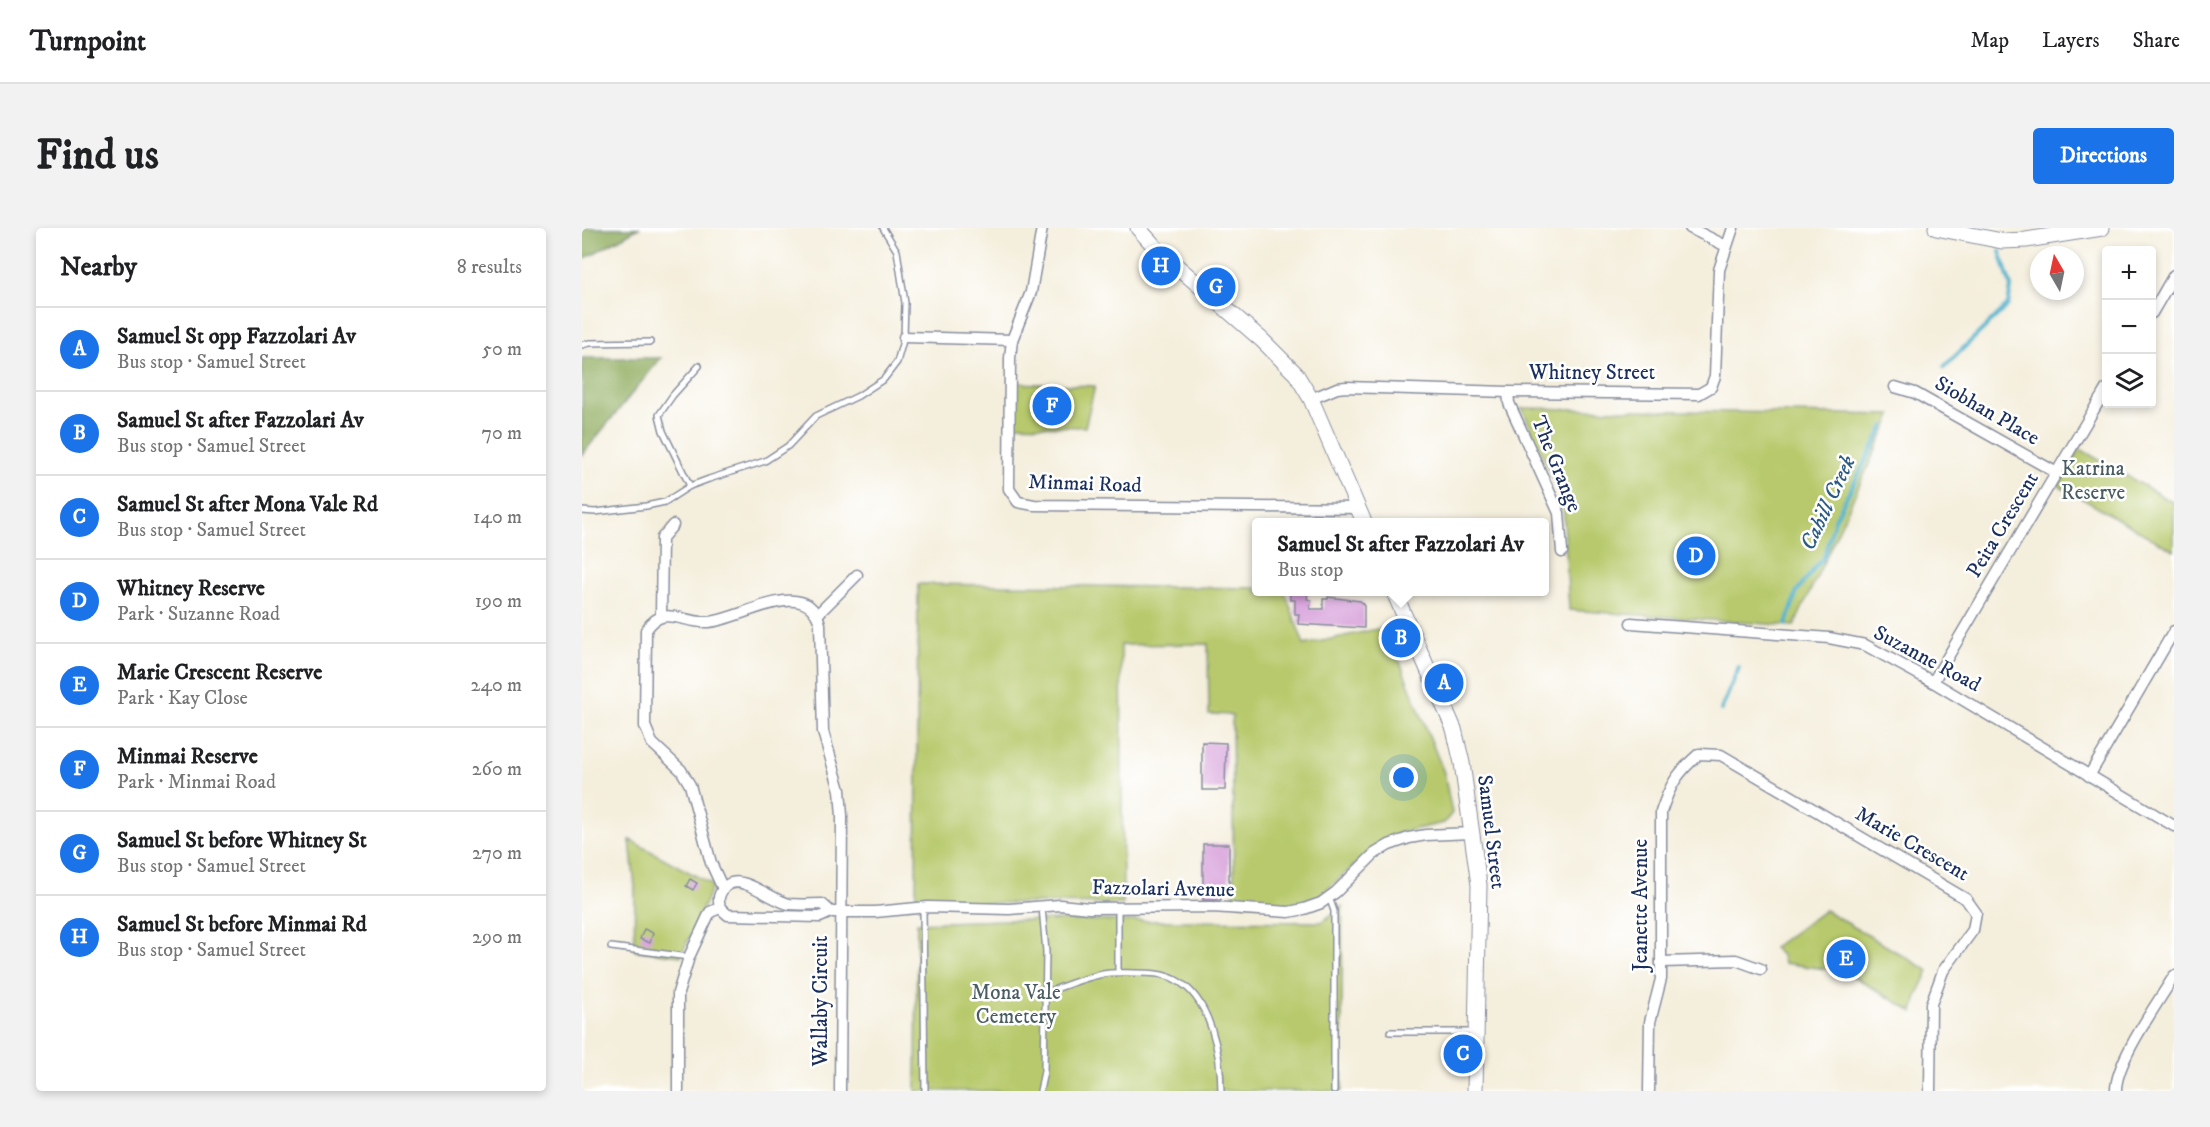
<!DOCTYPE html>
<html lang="en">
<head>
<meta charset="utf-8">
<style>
  body { margin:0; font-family:"IM FELL DW Pica",serif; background:#f2f2f2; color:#202124 }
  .controls { position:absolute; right:18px; top:18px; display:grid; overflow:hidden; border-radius:6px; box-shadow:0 3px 9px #0003 }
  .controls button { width:54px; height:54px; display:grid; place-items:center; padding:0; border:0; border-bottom:2px solid #e0e0e0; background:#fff; color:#202124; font:30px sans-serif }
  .compass { position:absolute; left:1448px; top:18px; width:54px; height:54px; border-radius:50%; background:#fff; box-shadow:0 3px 9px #0003; rotate:351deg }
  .you { position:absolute; left:822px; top:550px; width:21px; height:21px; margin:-15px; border:4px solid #fff; border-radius:50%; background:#1a73e8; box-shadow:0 0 0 9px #1a73e833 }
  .badge { display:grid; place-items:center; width:39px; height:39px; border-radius:50%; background:#1a73e8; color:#fff; font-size:20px; font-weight:700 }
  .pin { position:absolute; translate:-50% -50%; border:3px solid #fff; box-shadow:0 2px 6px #0006 }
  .popup { position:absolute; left:670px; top:290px; width:297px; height:78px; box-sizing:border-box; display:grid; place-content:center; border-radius:6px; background:#fff; filter:drop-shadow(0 2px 4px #0005); font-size:20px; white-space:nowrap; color:#757577 }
  .popup b { font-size:22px; color:#202124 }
  .popup::after { content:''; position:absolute; left:50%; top:100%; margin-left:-12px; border:12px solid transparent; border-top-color:#fff }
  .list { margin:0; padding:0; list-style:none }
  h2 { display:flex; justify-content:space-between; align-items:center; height:78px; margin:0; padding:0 24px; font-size:26px }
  h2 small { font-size:20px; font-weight:400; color:#757577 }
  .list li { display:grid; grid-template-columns:39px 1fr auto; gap:18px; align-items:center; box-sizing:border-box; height:84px; padding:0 24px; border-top:2px solid #e0e0e0 }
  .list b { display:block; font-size:22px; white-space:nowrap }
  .list p { margin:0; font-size:20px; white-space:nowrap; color:#757577 }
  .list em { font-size:20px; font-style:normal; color:#757577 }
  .icon { flex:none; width:33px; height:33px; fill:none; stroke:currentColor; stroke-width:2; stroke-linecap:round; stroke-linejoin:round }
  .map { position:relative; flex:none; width:1592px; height:863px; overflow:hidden; border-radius:6px }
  header { display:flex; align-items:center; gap:36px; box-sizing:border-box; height:84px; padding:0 30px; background:#fff; border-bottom:2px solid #e0e0e0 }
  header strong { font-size:28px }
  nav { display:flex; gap:33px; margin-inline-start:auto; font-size:21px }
  .intro { display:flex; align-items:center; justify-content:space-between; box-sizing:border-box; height:144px; padding:0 36px }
  h1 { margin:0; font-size:42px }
  .button { padding:15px 27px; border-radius:6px; background:#1a73e8; color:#fff; font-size:21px; font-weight:700 }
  main { display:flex; gap:36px; padding:0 36px }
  aside { flex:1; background:#fff; border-radius:6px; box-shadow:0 3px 9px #0003 }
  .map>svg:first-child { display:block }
</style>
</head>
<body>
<header>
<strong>Turnpoint</strong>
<nav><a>Map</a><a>Layers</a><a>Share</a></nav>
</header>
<div class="intro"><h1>Find us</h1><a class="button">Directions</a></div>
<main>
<aside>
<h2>Nearby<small>8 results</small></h2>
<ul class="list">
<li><span class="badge">A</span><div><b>Samuel St opp Fazzolari Av</b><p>Bus stop · Samuel Street</p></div><em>50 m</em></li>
<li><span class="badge">B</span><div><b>Samuel St after Fazzolari Av</b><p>Bus stop · Samuel Street</p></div><em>70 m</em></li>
<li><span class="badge">C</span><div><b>Samuel St after Mona Vale Rd</b><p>Bus stop · Samuel Street</p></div><em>140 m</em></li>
<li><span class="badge">D</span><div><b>Whitney Reserve</b><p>Park · Suzanne Road</p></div><em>190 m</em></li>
<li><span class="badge">E</span><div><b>Marie Crescent Reserve</b><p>Park · Kay Close</p></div><em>240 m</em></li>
<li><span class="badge">F</span><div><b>Minmai Reserve</b><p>Park · Minmai Road</p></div><em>260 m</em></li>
<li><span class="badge">G</span><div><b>Samuel St before Whitney St</b><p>Bus stop · Samuel Street</p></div><em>270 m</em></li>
<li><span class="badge">H</span><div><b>Samuel St before Minmai Rd</b><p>Bus stop · Samuel Street</p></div><em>290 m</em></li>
</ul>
</aside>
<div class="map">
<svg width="1592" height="863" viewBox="0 0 1592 863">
  <rect width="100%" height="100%" fill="#fff"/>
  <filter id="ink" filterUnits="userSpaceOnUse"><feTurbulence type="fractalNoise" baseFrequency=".0167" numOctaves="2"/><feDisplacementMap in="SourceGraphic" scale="12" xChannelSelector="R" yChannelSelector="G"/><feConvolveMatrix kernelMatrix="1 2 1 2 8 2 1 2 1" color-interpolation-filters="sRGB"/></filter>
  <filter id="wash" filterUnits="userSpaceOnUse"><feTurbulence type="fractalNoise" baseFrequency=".008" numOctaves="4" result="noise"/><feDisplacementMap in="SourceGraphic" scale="24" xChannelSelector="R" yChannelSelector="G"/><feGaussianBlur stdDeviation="1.35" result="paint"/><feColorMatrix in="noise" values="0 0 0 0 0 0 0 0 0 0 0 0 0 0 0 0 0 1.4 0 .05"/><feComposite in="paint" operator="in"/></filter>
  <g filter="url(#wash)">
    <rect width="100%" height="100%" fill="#f4eedc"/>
    <!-- green -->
    <g fill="#b7c96c" stroke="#697c65" stroke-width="1.5">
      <polygon points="432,155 513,158 503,199 432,197"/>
      <polygon points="940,180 1310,187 1212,398 987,382 981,274"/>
      <polygon points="1498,221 1592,275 1592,323 1476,257"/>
      <polygon points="336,356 675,360 675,364 703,364 722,417 804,399 862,545 870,585 862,595 820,604 795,617 737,669 705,677 652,675 650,487 627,486 626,416 539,417 541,676 334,674"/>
      <polygon points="48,612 131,657 99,728 52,722 53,659"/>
      <polygon points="760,678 760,863 334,863 335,695 424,692 740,694"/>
      <polygon points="1243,682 1347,743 1335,768 1331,784 1264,744 1202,735 1200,728 1191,720"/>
    </g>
    <!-- forest -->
    <g fill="#91ad60" stroke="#566e5f" stroke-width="1.5">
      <polygon points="0,0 57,0 0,32"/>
      <polygon points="0,130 79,130 0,227"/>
    </g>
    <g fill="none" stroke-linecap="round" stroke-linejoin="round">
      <!-- stream -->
      <g stroke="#4cb0cb" stroke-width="4">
        <polyline points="1362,139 1426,77 1429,59 1418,23"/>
        <polyline points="1204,397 1215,363 1242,328 1253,291 1302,198"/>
        <polyline points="1139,482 1157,439"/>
      </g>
    </g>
    <g id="blocks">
      <!-- building -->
      <g fill="#d69dd9">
        <polygon points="708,364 726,364 725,371 729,372 728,381 741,381 741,371 746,371 746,369 778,373 782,376 782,400 716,396 717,386 713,386 713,372 708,372"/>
        <polygon points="620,514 644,515 643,562 620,562"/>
        <polygon points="621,616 647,616 647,659 639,659 639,672 621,672"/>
        <polygon points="108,651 115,655 111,662 104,658"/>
        <polygon points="62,701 71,705 68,715 58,711"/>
      </g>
    </g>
  </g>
  <g filter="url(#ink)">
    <use href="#blocks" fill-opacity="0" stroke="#888e9d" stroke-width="1.5"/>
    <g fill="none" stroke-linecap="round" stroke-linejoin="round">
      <!-- lane casing -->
      <g stroke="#888e9d" stroke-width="8">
        <g id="lane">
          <polyline points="0,117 7,115 68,114"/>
          <polyline points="108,258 81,203 77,187 91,167 117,138"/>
          <polyline points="0,283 13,284 64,278 83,274 108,258 127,251 183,233 206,218 234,188 276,168 302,151 315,134 322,109 323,75 315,23 301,0"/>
          <polyline points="747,669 752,683 752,863"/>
          <polyline points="341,679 343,863"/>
          <polyline points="29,719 107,729"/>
          <polyline points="536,744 536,680"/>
          <path d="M463 765C482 758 501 750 521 746 531 744 542 745 553 745 566 745 582 745 594 752 629 770 639 828 639 863"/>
          <polyline points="808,804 893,804"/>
          <polyline points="458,863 462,843 464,724 460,679"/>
        </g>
      </g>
      <!-- street casing -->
      <g stroke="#888e9d" stroke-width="13">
        <g id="street">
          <polyline points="460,0 449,64 430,112 428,130 427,261 436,274 452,277 776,280"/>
          <polyline points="1108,0 1144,18"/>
          <polyline points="1570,85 1592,47"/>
          <polyline points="322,109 430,112"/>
          <polyline points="1313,159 1333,165 1475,245"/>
          <polyline points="926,164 927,175 977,285 980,324"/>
          <polyline points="729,171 755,160 764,159 926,164 1117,166 1129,159 1133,148 1137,42 1151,0"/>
          <polyline points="236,386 275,347"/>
          <polyline points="79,388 80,310 91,297"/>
          <polyline points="1049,395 1247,410 1283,417 1351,454 1592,598"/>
          <polyline points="1351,454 1524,161"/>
          <polyline points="1507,548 1592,403"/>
          <path d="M141 661 129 635 108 557 99 542 70 515 63 498 64 402C82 375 100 396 127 394 158 392 225 346 238 396L241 504 258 562 260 588 258 863"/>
          <polyline points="138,680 146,687 238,689 249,684 293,684 346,679 427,681 478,677 507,680 630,679 707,684 722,681 739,675 754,664 792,626 807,617 827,610 844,607 889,605"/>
          <path d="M138 680C136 671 136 666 143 659 158 643 190 673 207 676 218 677 230 676 240 676L249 684"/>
          <polyline points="1079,734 1154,732 1179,741"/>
          <polyline points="96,863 96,765 107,729 128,684 138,680"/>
          <path d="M1067 863 1068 794 1079 751V584C1088 557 1095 545 1117 526L1139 527 1384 671 1394 685 1391 702 1361 743 1349 776 1348 863"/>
          <path d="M1534 863C1533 834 1576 775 1592 748"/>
        </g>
      </g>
      <!-- secondary casing -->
      <g stroke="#888e9d" stroke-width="17">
        <g id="secondary">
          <polyline points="556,0 574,20 680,112 714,146 729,171 782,294"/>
          <polyline points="1354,0 1420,13 1444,12 1520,0"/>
          <polyline points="812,364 872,501 880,535 897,657 893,863"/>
        </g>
      </g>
      <!-- lane -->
      <use href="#lane" stroke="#fff" stroke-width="5"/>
      <!-- street -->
      <use href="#street" stroke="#fff" stroke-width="10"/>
      <!-- secondary -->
      <use href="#secondary" stroke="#fff" stroke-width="15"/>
    </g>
  </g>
  <g text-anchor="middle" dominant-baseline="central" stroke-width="5" stroke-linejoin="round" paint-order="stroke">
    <!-- street labels -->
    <g font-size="21" fill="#1b2f5e" stroke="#fff">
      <text x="1010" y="145">Whitney Street</text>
      <text transform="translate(1405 183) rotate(30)">Siobhan Place</text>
      <text transform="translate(974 236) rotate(68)">The Grange</text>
      <text transform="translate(503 256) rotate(2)">Minmai Road</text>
      <text transform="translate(1421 297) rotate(-59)">Peita Crescent</text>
      <text transform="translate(1345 431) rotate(28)">Suzanne Road</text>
      <text transform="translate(909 604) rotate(83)">Samuel Street</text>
      <text transform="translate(1330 616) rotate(30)">Marie Crescent</text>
      <text transform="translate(581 661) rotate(1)">Fazzolari Avenue</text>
      <text transform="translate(1059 677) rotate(-90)">Jeanette Avenue</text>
      <text transform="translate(239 773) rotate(-90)">Wallaby Circuit</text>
    </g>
    <!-- park labels -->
    <g font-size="21" fill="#4a5d62" stroke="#fff">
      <text x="1511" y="241">Katrina<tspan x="1511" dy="24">Reserve</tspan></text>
      <text x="434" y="765">Mona Vale<tspan x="434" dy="24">Cemetery</tspan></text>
    </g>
    <!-- water labels -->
    <g font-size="22" font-style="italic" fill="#2c5c84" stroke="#fff">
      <text transform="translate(1246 275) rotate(-65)">Cahill Creek</text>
    </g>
  </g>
</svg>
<div class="controls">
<button>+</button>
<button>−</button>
<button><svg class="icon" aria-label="layers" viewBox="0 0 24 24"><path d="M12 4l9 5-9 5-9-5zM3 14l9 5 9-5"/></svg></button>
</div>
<svg class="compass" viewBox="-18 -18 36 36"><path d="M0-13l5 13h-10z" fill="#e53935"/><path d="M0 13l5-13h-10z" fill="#757577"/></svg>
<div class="you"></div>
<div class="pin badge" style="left:862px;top:455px">A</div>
<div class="pin badge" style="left:819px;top:410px">B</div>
<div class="popup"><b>Samuel St after Fazzolari Av</b>Bus stop</div>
<div class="pin badge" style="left:881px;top:826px">C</div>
<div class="pin badge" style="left:1114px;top:328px">D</div>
<div class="pin badge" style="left:1264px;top:731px">E</div>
<div class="pin badge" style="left:470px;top:178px">F</div>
<div class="pin badge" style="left:634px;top:59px">G</div>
<div class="pin badge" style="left:579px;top:38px">H</div>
</div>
</main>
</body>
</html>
